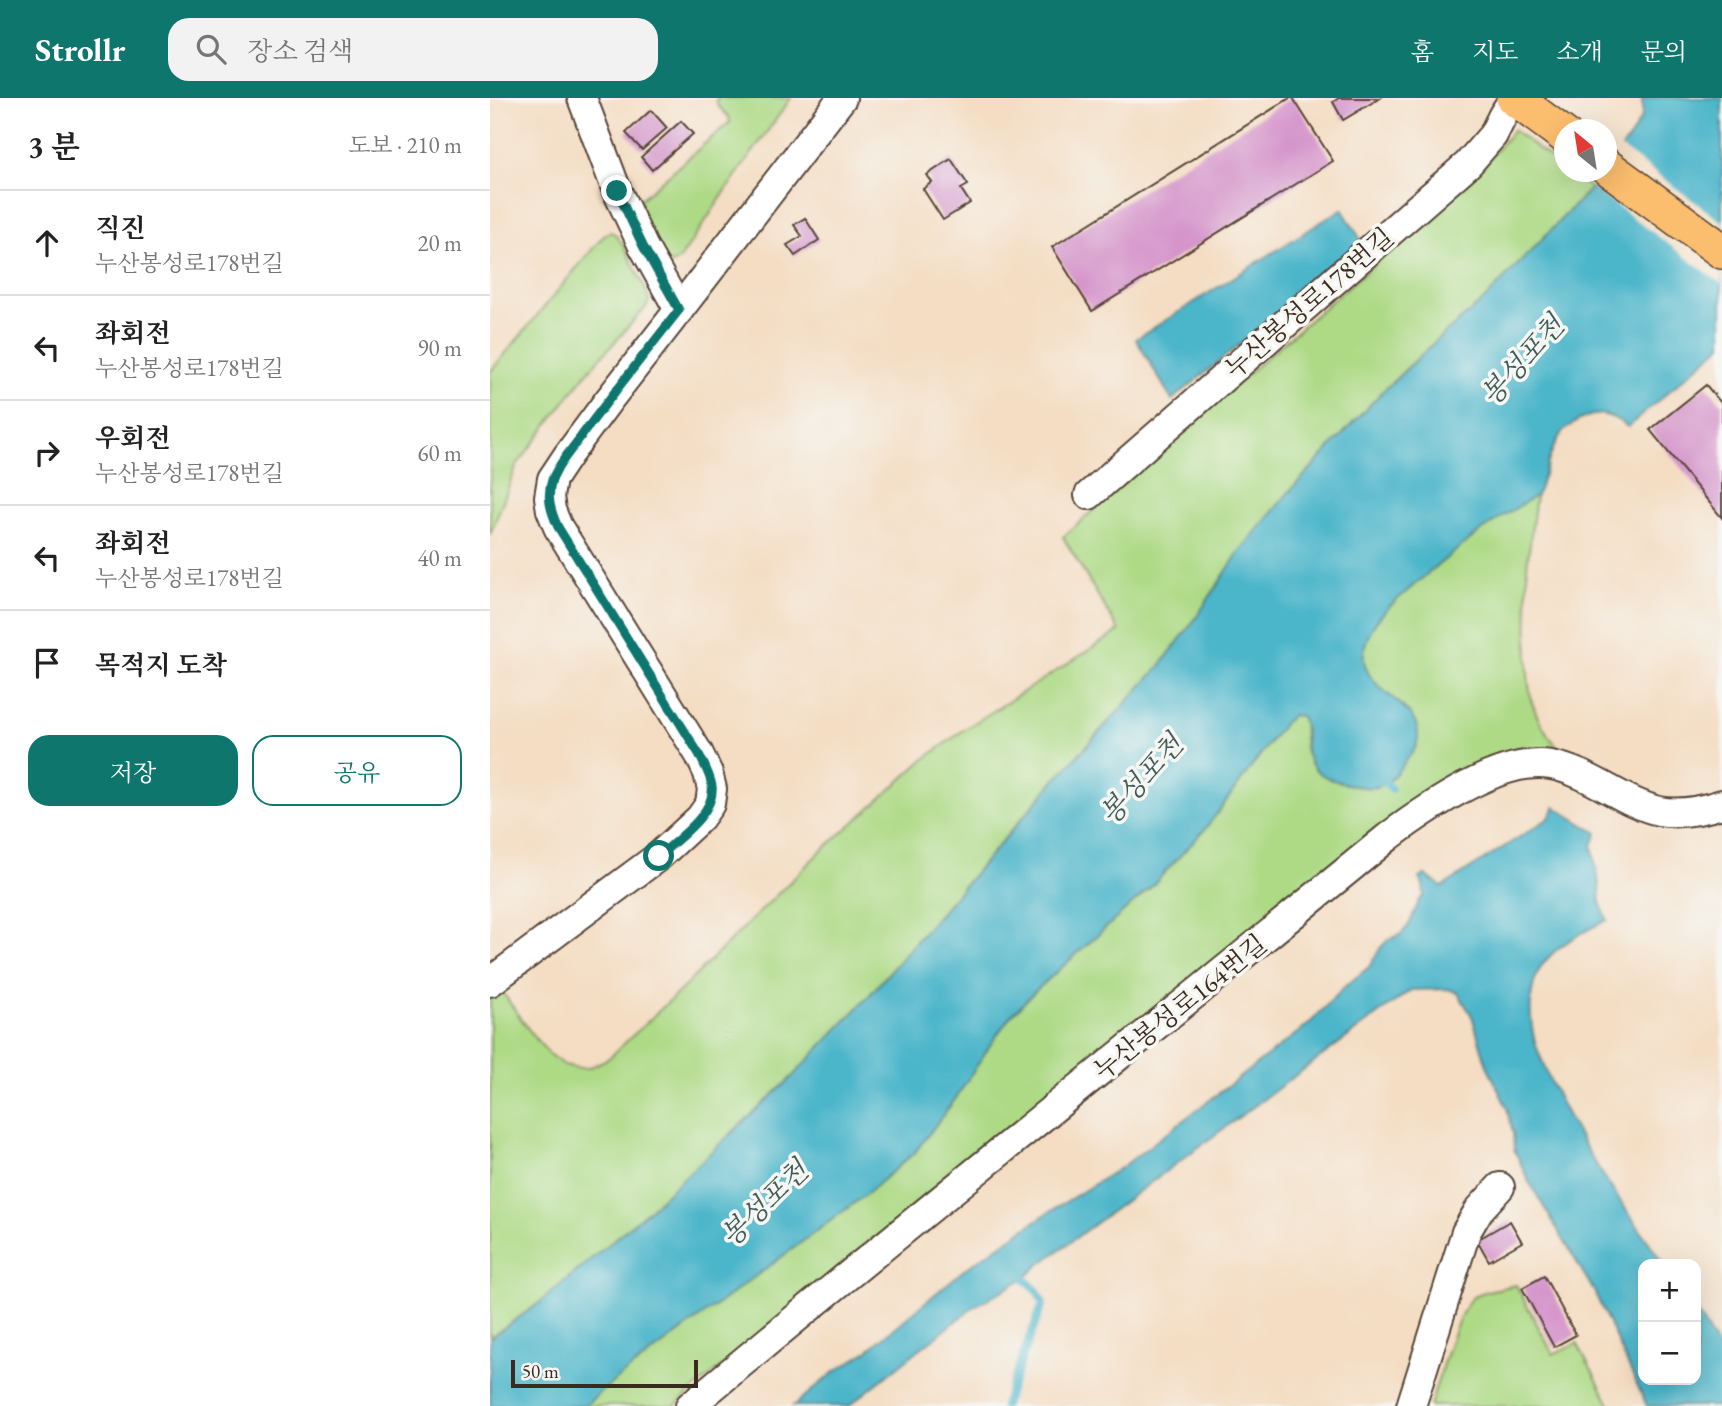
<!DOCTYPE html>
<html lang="ko">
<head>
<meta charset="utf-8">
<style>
  body { margin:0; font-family:"EB Garamond","Noto Serif KR",serif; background:#f2f2f2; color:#222 }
  .controls { position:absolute; right:21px; bottom:21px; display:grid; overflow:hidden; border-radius:14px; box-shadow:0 7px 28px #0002 }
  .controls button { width:63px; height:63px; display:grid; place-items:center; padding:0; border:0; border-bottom:2px solid #e0e0e0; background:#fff; color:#222; font:35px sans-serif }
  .compass { position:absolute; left:1064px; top:21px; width:63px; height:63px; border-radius:50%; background:#fff; box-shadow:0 7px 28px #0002; rotate:330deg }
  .scale { position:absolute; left:21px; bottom:18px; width:187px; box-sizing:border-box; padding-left:7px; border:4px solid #3b2a1e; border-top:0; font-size:19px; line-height:24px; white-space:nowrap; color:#3b2a1e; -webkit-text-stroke:5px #f6f6f2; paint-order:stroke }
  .stop { position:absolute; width:21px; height:21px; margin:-16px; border:5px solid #0f766e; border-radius:50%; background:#fff }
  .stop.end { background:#0f766e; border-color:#fff; box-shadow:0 2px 7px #0008 }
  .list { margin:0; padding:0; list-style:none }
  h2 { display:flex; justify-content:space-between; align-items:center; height:91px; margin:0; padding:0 28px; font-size:30px }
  h2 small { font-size:23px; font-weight:400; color:#767676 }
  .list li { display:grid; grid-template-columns:46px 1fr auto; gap:21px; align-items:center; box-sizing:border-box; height:105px; padding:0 28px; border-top:2px solid #e0e0e0 }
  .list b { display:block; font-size:26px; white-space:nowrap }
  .list p { margin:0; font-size:23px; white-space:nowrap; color:#767676 }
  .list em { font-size:23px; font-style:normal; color:#767676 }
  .actions { display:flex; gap:14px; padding:21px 28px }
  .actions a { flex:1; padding:16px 0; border:2px solid #0f766e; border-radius:21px; text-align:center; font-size:24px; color:#0f766e }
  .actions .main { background:#0f766e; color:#fff }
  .icon { flex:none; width:38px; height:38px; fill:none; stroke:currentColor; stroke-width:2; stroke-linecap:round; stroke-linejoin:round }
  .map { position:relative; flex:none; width:1232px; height:1308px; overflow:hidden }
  header { display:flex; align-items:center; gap:42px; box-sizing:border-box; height:98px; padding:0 35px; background:#0f766e; color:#fff }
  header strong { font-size:33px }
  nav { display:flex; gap:38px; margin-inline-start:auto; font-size:24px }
  .search { width:490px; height:63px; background:#f2f2f2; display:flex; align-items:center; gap:18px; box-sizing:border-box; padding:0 24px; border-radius:21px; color:#767676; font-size:26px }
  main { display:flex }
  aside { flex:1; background:#fff }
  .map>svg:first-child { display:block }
</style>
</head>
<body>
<header>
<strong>Strollr</strong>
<div class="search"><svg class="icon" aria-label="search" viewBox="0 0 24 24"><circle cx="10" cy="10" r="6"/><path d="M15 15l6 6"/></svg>장소 검색</div>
<nav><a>홈</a><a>지도</a><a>소개</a><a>문의</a></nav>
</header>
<main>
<aside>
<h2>3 분<small>도보 · 210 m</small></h2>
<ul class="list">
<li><svg class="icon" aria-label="ahead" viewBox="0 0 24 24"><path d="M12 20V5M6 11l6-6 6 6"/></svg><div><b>직진</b><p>누산봉성로178번길</p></div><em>20 m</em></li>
<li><svg class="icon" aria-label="left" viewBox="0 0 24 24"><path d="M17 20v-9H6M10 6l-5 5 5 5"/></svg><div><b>좌회전</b><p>누산봉성로178번길</p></div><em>90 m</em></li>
<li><svg class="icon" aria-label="right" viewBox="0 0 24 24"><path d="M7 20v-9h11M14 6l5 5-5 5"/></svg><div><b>우회전</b><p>누산봉성로178번길</p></div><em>60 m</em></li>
<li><svg class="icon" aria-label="left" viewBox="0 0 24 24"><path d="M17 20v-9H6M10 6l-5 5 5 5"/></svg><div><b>좌회전</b><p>누산봉성로178번길</p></div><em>40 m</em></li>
<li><svg class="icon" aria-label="arrive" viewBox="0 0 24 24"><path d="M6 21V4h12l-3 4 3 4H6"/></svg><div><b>목적지 도착</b></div></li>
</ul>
<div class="actions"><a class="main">저장</a><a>공유</a></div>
</aside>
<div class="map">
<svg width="1232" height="1308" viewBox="0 0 1232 1308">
  <rect width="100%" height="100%" fill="#f6f6f2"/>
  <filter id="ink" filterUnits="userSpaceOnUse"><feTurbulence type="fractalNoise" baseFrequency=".0143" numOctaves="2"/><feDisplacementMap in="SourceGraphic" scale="14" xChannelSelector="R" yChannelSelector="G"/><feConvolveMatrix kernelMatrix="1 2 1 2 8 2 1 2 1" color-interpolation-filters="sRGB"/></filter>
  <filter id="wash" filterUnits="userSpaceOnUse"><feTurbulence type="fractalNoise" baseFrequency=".00686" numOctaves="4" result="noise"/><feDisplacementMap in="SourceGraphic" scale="28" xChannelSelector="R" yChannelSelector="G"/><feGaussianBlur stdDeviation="1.57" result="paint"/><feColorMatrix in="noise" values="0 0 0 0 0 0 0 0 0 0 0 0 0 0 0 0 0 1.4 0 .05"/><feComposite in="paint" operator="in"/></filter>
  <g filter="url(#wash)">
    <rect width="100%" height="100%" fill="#f4ddc3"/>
    <!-- green -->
    <g fill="#aeda86" stroke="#748252" stroke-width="2">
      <polygon points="227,0 301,0 243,82 190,161 182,166 176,163 146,105 240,24 239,19 228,8 226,2"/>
      <polygon points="1023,32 1074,70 1074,74 1079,74 1101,90 992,204 948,241 891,295 800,393 749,454 706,520 669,569 561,686 378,899 302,979 159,1112 48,1206 0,1239 0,897 7,894 13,895 44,939 60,957 74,967 88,970 99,970 119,960 192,891 330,754 379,711 432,663 475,631 629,533 573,439 785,252 963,98 992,70"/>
      <polygon points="120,134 125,136 134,148 155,190 159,202 157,208 96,276 27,367 0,437 0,274 115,136"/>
      <path d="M1046 397 1037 468 1038 578 1041 602 1048 620 1058 637 1074 657 1004 664 231 1269 184 1308H94L124 1283 375 1097 425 1054 466 1000 500 947 519 920 541 897 660 790 716 730 794 625 803 617 811 618C815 626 813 632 814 641 815 663 823 671 841 682L928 641C924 601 882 600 874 565 872 555 875 542 880 533 890 514 912 497 929 483 966 452 1003 421 1046 397Z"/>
      <path d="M1026 1187 1063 1256 1087 1245 1121 1308H940C947 1286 968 1210 983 1199 992 1192 1014 1190 1026 1187Z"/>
    </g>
    <!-- water -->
    <g fill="#4cb5ca" stroke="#447074" stroke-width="2">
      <path d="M1152 0H1232V247L1138 329C1116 313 1105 312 1081 327 1064 337 1059 364 1052 382 1051 386 1049 394 1046 397 1044 400 1017 415 1011 419 979 441 952 463 923 488 908 501 889 515 880 534 851 592 930 597 928 639 928 648 922 656 916 662 909 672 902 683 890 688 876 693 836 683 826 672 809 654 820 636 811 618L803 617 794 625 716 730 660 790 541 897 519 920 500 947 466 1000 425 1054 375 1097 124 1283 94 1308H0V1240L48 1206 159 1112 302 979 378 899 562 686 669 569 706 520 749 454 800 393 891 295 948 241 992 204 1101 90 1141 38 1152 18Z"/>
      <polygon points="852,111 873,145 682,302 646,241"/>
      <path d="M1065 709 1107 735 1102 747 1109 785 1110 804 1117 822C1091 835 1054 852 1045 882 1038 903 1040 929 1047 950 1074 1026 1128 1101 1174 1166H1153V1282H1206V1213L1232 1256V1308H1157L1104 1193 1038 1082 1024 1051 1023 1035 1017 1010 996 965 982 918 968 895 958 891 921 892 549 1167 535 1180 485 1208 426 1254 359 1308H303L344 1274 376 1254 475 1171 553 1118 635 1067 819 926 853 890 879 869 891 849 898 842 911 836 919 827 929 803 934 798 933 787 930 780 935 777 952 789 1059 720Z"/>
    </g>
    <!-- pier -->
    <polygon fill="#f4ddc3" points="1129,48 1232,124 1232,186 1099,87"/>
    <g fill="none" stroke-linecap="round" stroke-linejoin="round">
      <!-- stream -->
      <g stroke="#4cb5ca" stroke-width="8">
        <polyline points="889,677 901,691"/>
        <polyline points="514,1308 553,1205 547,1193 527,1174"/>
      </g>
    </g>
    <g id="blocks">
      <!-- building -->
      <g fill="#d595cb">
        <polygon points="800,0 803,0 843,63 602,213 562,149"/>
        <polygon points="849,0 890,0 853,22 843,4"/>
        <polygon points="161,12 177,30 152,52 136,35"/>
        <polygon points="191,23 203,36 162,72 151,59"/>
        <polygon points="461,61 478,87 471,91 480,105 453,122 433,91 442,84 437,77"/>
        <polygon points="315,120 329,142 305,158 297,147 312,138 304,127"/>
        <polygon points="1216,287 1232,306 1232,420 1160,332"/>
        <polygon points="1020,1123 1032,1144 999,1163 987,1142"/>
        <polygon points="1054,1178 1086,1237 1064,1249 1032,1190"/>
      </g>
    </g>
  </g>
  <g filter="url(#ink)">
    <use href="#blocks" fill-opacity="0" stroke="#574537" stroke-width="2"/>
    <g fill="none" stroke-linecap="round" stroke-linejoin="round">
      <!-- minor casing -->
      <g stroke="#574537" stroke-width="32">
        <g id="minor">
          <polyline points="92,0 127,93 153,148 189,212"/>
          <polyline points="599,397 978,66 1003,37 1013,17 1024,0"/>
          <polyline points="0,884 169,758 210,720 220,706 222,691 218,675 209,656 68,429 61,412 59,399 62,381 78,357 118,303 189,212 352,0"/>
          <path d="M200 1308C431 1115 666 929 898 739 937 710 1011 658 1061 667 1100 674 1133 705 1169 713 1189 717 1213 712 1232 706"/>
          <polyline points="921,1308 976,1134 989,1112 1010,1089"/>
        </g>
      </g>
      <!-- major casing -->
      <g stroke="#574537" stroke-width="38">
        <g id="major">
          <polyline points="1024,0 1074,37"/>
          <polyline points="1116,68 1232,153"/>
        </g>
      </g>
      <!-- minor -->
      <use href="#minor" stroke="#fff" stroke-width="28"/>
      <!-- major -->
      <use href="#major" stroke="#fbbd6e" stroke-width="35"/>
    </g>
  </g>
  <g fill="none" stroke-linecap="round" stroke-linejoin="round" filter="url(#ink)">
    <!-- route -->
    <path stroke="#0f766e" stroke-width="9" d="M127 93 153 148 189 212C157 253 124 294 92 337 83 350 67 367 62 382 56 399 61 414 68 429L209 656C214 667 220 676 222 688 226 715 187 741 169 758"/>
  </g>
  <g text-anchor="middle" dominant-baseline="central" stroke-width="7" stroke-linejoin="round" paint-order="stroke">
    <!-- street labels -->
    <g font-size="26" fill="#3b2a1e" stroke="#f6f6f2">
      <text transform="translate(819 205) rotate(-41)">누산봉성로178번길</text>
      <text transform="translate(690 909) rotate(-39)">누산봉성로164번길</text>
    </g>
    <!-- water labels -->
    <g font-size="28" font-style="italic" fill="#415b5a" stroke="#f6f6f2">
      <text transform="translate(1032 262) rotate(-48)">봉성포천</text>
      <text transform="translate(651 681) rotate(-48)">봉성포천</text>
      <text transform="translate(274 1105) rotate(-44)">봉성포천</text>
    </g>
  </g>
</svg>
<div class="controls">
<button>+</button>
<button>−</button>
</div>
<svg class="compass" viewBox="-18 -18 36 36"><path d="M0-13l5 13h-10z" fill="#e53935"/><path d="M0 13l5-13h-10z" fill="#767676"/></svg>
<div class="scale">50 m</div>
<div class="stop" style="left:169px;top:758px"></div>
<div class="stop end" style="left:127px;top:93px"></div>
</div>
</main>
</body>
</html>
